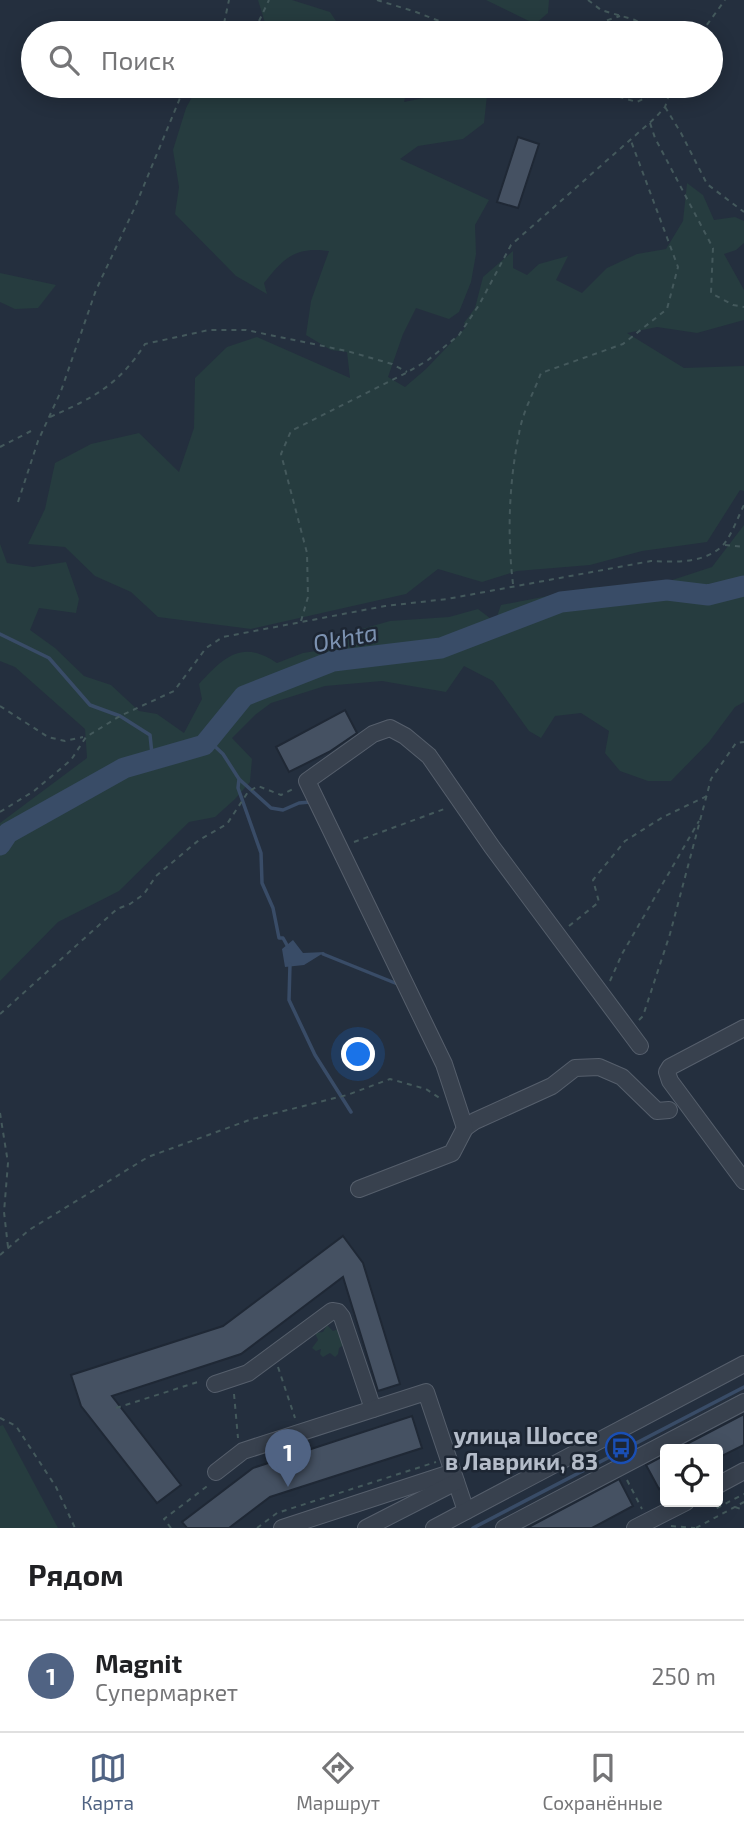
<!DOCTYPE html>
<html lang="ru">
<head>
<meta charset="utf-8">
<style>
  body { margin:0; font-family:"Exo 2",sans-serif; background:#f6f6f6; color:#202124 }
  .controls { position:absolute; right:21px; bottom:21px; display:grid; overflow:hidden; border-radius:7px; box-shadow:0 4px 18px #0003 }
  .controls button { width:63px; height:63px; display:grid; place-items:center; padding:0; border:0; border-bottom:2px solid #e0e0e0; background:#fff; color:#202124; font:35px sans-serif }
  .you { position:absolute; left:359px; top:1055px; width:24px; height:24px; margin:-18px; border:5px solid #fff; border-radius:50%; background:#1a73e8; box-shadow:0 0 0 10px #1a73e833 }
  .badge { display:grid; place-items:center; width:46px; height:46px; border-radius:50%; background:#506383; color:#fff; font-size:23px; font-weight:700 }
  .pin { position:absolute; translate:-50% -58px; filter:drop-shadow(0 2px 4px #0008) }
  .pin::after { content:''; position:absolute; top:37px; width:24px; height:21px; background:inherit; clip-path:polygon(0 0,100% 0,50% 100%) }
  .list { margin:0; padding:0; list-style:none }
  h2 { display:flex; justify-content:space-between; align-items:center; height:91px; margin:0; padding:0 28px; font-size:30px }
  h2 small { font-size:23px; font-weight:400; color:#757577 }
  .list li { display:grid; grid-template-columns:46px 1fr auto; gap:21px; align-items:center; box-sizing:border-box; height:112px; padding:0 28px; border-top:2px solid #e0e0e0 }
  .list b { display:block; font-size:26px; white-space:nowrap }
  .list p { margin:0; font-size:23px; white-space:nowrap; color:#757577 }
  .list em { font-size:23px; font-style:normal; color:#757577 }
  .icon { flex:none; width:38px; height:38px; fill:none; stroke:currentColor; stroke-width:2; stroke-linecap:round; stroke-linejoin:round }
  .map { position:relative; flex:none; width:744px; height:1528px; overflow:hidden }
  .search { position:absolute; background:#fff; box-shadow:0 4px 18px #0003; left:21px; right:21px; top:21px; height:77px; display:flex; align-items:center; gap:18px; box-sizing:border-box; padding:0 24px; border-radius:38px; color:#757577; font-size:26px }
  .sheet { height:203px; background:#fff }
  nav { display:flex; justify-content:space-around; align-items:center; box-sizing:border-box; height:98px; border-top:2px solid #e0e0e0; background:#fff; font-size:19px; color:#757577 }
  nav a { display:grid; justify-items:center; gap:4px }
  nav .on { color:#506383 }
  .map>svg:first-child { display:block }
</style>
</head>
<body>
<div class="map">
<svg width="744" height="1528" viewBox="0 0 744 1528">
  <rect width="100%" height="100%" fill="#242f3e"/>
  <!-- green -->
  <g fill="#263c3f">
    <polygon points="258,0 292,0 330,12 344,33 268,33"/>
    <polygon points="486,0 549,0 548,13 535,24"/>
    <path d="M198 86H408L404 102 472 88 471 86H488L484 123 463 139 418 146 400 159 489 200 475 225 476 254 471 282 459 312 449 319 416 308 403 334 388 377 405 387 426 369 466 327 464 323 475 308 483 277 513 251V268L527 275 539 264 568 256 556 280 582 293 607 268 637 254 666 249 683 221 687 183 703 195 714 220 735 217 744 221V243L736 250 724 254 744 290V320L697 333 657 327 627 333 684 368 744 366V491L740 490 707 542 642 551 590 565 517 571 482 582 438 569 406 594 251 629 158 617 131 592 95 576 65 547 28 544 45 509 55 463 91 444 139 433 179 472 194 428 195 378 227 347 257 337 350 378 347 352 331 350 306 335 311 301 329 251C295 246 284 258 264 283L267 294 236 276 175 214 179 187 173 150 186 108Z"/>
    <polygon points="0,273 56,285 38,308 15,309 0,302"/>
    <path d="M744 525V702L735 707 709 742 671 781H648L620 771 605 753 609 731 581 713 555 716 541 738 529 731 493 681 464 666 446 692 382 681 325 686 271 703 255 715 232 738 252 759 250 782 235 799 215 817 189 822 119 891 58 922 0 981V823L87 758 85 729 15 667 0 661V544L7 563 33 567 66 562 79 599 76 613 39 608 30 630 55 648 84 676 111 685 139 711 157 714 184 733 202 699 199 684C224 657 242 639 277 663L303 653 323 650 337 636 390 621 449 617 478 609 495 622 501 605 589 588 666 582 712 567Z"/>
    <polygon points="327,1325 333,1331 338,1329 341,1335 340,1338 344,1339 345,1344 339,1348 338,1354 335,1357 330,1353 323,1357 320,1354 321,1349 316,1351 312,1348 318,1340 315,1333 323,1332"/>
    <polygon points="3,1425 58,1528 0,1528 0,1426"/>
  </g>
  <!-- water -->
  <polygon fill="#394c67" points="293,940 303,953 325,952 304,965 285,967 282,949"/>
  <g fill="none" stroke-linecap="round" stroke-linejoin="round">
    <!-- stream -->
    <g stroke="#394c67" stroke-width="3.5">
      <polyline points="0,634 49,658 90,705 120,716 150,735 152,754 140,763"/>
      <polyline points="208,740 223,754 239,779 271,808 283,810 299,803 310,802"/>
      <polyline points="239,779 238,788 261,853 262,883 273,908 279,938 283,938 288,947"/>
      <polyline points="323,954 400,985"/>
      <polyline points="290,964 289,1000 315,1055 351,1112"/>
      <polyline points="473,1528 744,1387"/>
    </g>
    <!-- river -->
    <polyline stroke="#394c67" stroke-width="21" points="0,845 8,833 124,768 204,745 244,696 333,661 441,648 561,602 667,590 708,595 744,586"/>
  </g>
  <!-- building -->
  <g fill="#455162" stroke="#1f2835" stroke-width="2">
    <polygon points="518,137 539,144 518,208 497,202"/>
    <polygon points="345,710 357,733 329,752 289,772 276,747"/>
    <polygon points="343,1236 363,1263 400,1384 378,1391 343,1277 241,1354 112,1396 181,1485 157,1503 81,1406 71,1375 223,1326"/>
    <polygon points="744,1414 744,1445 718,1458 718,1449 677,1449"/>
    <polygon points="412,1416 422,1448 270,1497 229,1528 187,1528 182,1522 253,1468"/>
    <polygon points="665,1455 665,1485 659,1489 646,1465"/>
    <polygon points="619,1479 633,1506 592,1528 527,1528"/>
  </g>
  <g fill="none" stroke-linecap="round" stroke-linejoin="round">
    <!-- minor casing -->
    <g stroke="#565f6c" stroke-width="18">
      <g id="minor">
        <polyline points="744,1028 670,1067 667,1072 670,1081 744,1181"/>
        <polyline points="465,1128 475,1121 552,1086 575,1068 599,1067 622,1077 657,1111 669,1110"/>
        <polyline points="359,1189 452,1153 465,1128 444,1064 307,781 373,734 390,728 405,736 429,756 492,847 640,1046"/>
        <polyline points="215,1384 248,1373 332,1311 338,1312 342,1317 373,1409"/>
        <polyline points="216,1472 243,1451 426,1392 466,1511"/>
        <polyline points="718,1485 744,1471"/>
        <polyline points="282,1528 453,1472"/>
        <polyline points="366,1528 456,1482"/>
        <polyline points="434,1528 744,1364"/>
        <polyline points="504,1528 744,1402"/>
        <polyline points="635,1528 686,1502"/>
      </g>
    </g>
    <!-- path -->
    <g stroke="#44595c" stroke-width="2" stroke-dasharray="5 5" stroke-linecap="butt">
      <polyline points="377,0 416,12 470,33"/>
      <polyline points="588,0 601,10 635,20 657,33"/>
      <polyline points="259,21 269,0"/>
      <polyline points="222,33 229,0"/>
      <path d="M225 33C264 18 273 21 311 33"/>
      <polyline points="354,33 381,29 401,33"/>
      <polyline points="569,33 620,16"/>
      <polyline points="701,33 725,0"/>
      <polyline points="580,86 637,102 670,86"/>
      <polyline points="665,107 681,133 707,184 744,212"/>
      <polyline points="650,123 655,138 713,248 711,293 733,305 744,307"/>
      <path d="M50 417C93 398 119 385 145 344L209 330H246L347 351 392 364 407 372"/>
      <polyline points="0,447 31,431"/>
      <polyline points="18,502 38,441 61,391 96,290 135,207 185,86"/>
      <polyline points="725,545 744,547"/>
      <path d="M513 584C507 535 509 482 519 434 522 413 534 392 541 373L623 344 667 309 678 267 631 141"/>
      <polyline points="301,621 308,597 307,553 281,454 291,431 408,372 428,360 459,335 479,305 511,245 655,118 665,107 672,86"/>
      <polyline points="0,706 48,737 65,741 83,737"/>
      <path d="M0 812 34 791 71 760 86 737 120 716 174 691 206 648 223 637 385 606 447 599 651 561C674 562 706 564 724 544 732 534 738 517 744 505"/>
      <polyline points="354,842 447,808"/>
      <polyline points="569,926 599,902 593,880 625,841 663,817 707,796"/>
      <polyline points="610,981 622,954 699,821"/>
      <polyline points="0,1014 117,909 130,904 144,894 156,876 199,840 227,824 248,792 258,786 281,795 293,789"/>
      <polyline points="639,1020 643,1016 670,934 711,779 736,743 744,742"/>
      <polyline points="0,1113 8,1163 4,1212 8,1247"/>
      <polyline points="0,1255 29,1230 148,1157 252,1119 347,1095 390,1079 426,1089 441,1099"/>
      <polyline points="278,1367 295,1418"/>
      <polyline points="234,1394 238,1438"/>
      <polyline points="116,1408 201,1381"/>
      <polyline points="0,1418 16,1426 56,1487 75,1528"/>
      <polyline points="627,1480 642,1509"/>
      <polyline points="711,1502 715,1509 744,1494"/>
      <polyline points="735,1507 744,1510"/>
      <polyline points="671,1526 695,1528"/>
      <polyline points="171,1528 164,1519 210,1484"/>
      <polyline points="257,1528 277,1513 436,1462"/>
      <polyline points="696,1528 744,1502"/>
    </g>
    <!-- minor -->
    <use href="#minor" stroke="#38414e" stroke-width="16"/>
  </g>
  <!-- icons -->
  <defs>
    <g id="bus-ring" transform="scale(1.575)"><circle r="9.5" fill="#1d2633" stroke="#1a4fb4" stroke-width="1.5"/><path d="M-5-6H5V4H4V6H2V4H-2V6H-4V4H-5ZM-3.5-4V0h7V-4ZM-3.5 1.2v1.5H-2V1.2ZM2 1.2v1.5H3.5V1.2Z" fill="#1a4fb4"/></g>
  </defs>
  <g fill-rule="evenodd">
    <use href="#bus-ring" x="621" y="1448"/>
  </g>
  <g text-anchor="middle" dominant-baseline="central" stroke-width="5" stroke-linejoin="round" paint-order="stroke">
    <!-- poi labels -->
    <g font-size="23" font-weight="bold" fill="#b4bcc9" stroke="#1d2633" text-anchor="end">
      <text x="598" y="1435">улица Шоссе<tspan x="598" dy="26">в Лаврики, 83</tspan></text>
    </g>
    <!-- water labels -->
    <g font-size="24" font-style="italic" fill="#7c92b1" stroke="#1d2633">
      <text transform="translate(345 637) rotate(-11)">Okhta</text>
    </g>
  </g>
</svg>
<div class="controls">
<button><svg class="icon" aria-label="locate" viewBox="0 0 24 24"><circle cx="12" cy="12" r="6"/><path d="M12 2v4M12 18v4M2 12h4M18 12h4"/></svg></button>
</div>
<div class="you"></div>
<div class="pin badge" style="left:288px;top:1487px">1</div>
<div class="search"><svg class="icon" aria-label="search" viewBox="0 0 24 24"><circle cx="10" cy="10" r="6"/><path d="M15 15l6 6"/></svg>Поиск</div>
</div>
<section class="sheet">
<h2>Рядом<small></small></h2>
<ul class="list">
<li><span class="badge">1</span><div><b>Magnit</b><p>Супермаркет</p></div><em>250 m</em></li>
</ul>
</section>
<nav>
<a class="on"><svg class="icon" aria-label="map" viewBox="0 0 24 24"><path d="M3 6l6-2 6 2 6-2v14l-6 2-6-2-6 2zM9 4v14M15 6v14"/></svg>Карта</a>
<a><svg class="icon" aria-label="directions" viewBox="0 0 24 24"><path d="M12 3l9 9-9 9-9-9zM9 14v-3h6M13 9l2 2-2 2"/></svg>Маршрут</a>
<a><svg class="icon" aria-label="saved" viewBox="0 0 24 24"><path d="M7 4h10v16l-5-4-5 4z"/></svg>Сохранённые</a>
</nav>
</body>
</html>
